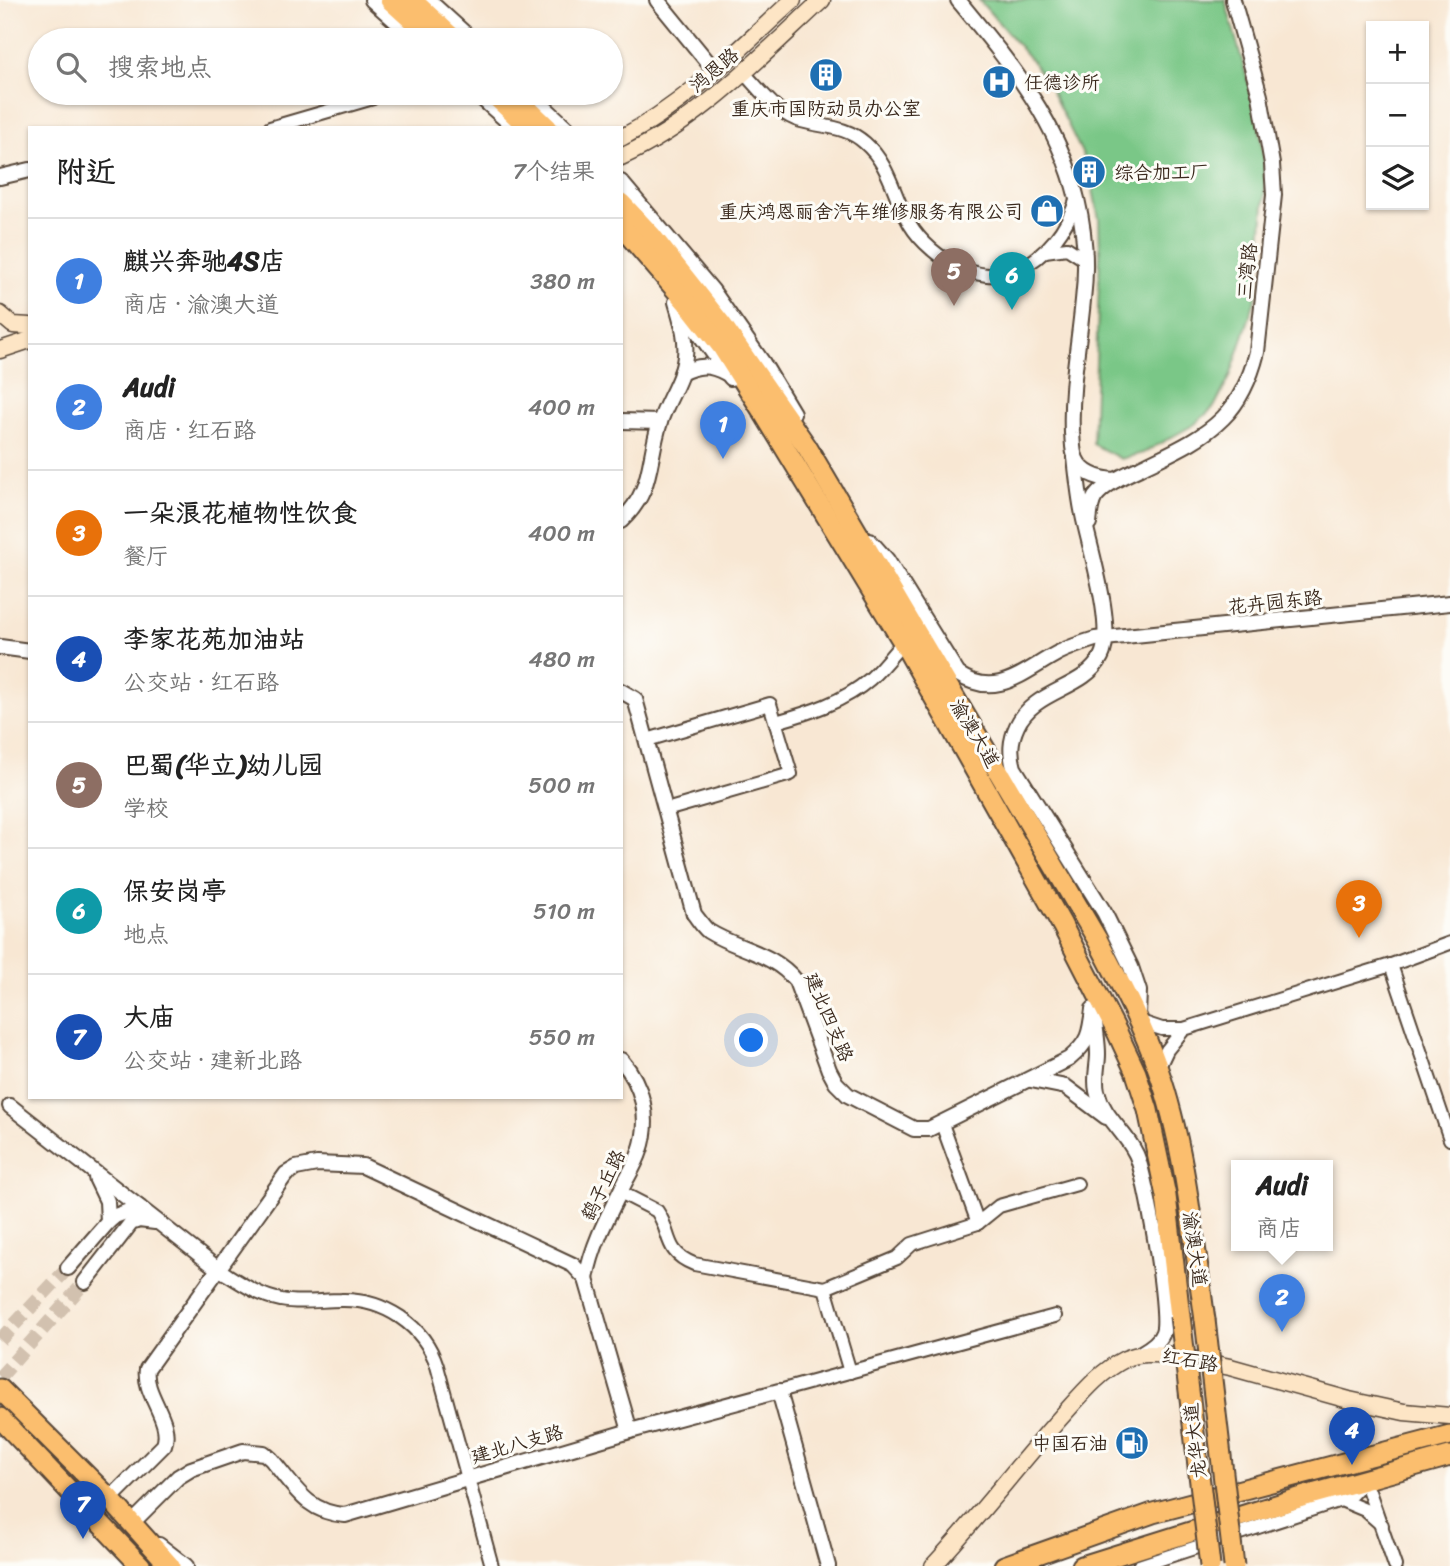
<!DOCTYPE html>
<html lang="zh">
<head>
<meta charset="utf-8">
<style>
  body { margin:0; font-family:Sriracha,"LXGW WenKai TC",sans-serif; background:#f6f6f6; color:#222 }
  .controls { position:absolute; right:21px; top:21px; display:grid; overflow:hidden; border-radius:0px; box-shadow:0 2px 5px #0004 }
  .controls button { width:63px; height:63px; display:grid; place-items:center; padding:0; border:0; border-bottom:2px solid #e0e0e0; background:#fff; color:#222; font:35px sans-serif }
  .you { position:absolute; left:752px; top:1041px; width:24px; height:24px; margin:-18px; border:5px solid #fff; border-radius:50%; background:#1a73e8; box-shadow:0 0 0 10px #1a73e833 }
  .badge { display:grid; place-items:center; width:46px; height:46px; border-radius:50%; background:#1f6fb2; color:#fff; font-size:23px; font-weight:700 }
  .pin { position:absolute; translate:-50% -58px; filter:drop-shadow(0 2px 4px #0008) }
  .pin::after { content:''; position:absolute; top:37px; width:24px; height:21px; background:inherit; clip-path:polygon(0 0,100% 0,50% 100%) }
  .popup { position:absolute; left:1231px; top:1160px; width:102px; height:91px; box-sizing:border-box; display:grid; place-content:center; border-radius:0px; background:#fff; filter:drop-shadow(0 2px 5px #0005); font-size:23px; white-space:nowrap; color:#767676 }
  .popup b { font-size:26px; color:#222 }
  .popup::after { content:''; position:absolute; left:50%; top:100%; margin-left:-14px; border:14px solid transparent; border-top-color:#fff }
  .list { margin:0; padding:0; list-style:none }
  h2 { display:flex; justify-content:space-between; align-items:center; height:91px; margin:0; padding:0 28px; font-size:30px }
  h2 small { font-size:23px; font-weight:400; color:#767676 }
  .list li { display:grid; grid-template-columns:46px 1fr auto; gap:21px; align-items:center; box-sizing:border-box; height:126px; padding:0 28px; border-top:2px solid #e0e0e0 }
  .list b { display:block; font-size:26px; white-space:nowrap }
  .list p { margin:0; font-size:23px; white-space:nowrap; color:#767676 }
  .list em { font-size:23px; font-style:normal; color:#767676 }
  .icon { flex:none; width:38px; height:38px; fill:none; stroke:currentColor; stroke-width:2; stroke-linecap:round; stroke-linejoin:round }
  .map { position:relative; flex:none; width:1450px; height:1566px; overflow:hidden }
  .search { position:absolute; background:#fff; box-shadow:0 2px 5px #0004; left:28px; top:28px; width:595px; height:77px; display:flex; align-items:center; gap:18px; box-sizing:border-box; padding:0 24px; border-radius:38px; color:#767676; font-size:26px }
  .panel { position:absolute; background:#fff; box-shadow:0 2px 5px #0004; left:28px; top:126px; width:595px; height:973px; border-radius:0px }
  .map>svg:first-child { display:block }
</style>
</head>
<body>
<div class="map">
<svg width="1450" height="1566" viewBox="0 0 1450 1566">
  <rect width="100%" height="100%" fill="#fdfcf7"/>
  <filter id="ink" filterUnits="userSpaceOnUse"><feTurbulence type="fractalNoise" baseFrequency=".0143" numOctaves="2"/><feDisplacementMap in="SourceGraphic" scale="14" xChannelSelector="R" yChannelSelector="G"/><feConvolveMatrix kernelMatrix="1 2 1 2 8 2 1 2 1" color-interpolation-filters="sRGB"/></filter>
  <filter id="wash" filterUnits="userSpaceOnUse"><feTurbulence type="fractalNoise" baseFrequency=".00686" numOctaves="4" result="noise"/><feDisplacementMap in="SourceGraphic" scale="28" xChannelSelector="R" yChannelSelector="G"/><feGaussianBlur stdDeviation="1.57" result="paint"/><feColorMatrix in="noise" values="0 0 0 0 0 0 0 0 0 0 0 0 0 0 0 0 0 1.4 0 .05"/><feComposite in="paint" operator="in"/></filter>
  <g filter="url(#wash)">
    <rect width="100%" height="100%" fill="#f8e7d3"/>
    <!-- green -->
    <polygon fill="#7ac787" stroke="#5a7852" stroke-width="2" points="979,0 1225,0 1258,117 1264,160 1265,191 1257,294 1230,377 1214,407 1195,424 1143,453 1121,459 1093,444 1100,254 1099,219 1092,185 1083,155 1050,88 1033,62"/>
  </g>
  <g filter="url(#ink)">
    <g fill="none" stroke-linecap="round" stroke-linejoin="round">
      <!-- tertiary-tunnel -->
      <g stroke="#d2c1af" stroke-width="14" stroke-dasharray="14 7" stroke-linecap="butt">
        <polyline points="0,1340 68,1268"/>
        <polyline points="0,1377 85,1282"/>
      </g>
      <!-- minor casing -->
      <g stroke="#574639" stroke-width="16">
        <g id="minor">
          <path d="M744 73C759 89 774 110 795 119 820 128 844 124 865 143 888 163 893 192 906 217 923 253 977 289 1017 270 1047 256 1067 229 1077 198"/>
          <polyline points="270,128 373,98"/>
          <polyline points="1045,251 1067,248 1084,259"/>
          <path d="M776 722C808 713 844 702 870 679 882 668 892 655 903 642"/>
          <polyline points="647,740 770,704 791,774 666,810"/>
          <polyline points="1391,965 1450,1139"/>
          <polyline points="1138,1021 1162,1029 1184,1029 1391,965 1450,943"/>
          <polyline points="1158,1069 1167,1050 1184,1029"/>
          <polyline points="942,1124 978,1223"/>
          <path d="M620 1192 657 1211C672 1233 663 1252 694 1264L825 1288 850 1372"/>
          <path d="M218 1269C238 1281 258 1296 281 1300 301 1304 321 1300 341 1300 384 1299 424 1325 437 1366L492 1566"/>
          <polyline points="825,1288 897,1258 912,1244 978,1223 999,1206 1077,1184"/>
          <polyline points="779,1391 1055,1316"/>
          <polyline points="1341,1500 1352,1494 1365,1480 1395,1566"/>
          <polyline points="1139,1566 1341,1500 1365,1510 1382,1525"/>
        </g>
      </g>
      <!-- tertiary casing -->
      <g stroke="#574639" stroke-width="18">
        <g id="tertiary">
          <polyline points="372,0 417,40"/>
          <polyline points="428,0 472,40"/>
          <polyline points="657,0 715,71"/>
          <path d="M958 0C1008 61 1058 120 1077 199 1085 232 1087 267 1083 300 1079 344 1070 388 1072 433 1073 441 1072 451 1076 459 1083 475 1100 479 1116 480"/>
          <polyline points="476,93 515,128"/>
          <polyline points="529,93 567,128"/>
          <polyline points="0,177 30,170"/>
          <polyline points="621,182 712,290 763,363 793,413"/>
          <polyline points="688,318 731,378"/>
          <path d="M681 373C698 365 709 364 726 373"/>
          <polyline points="621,421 660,422"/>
          <path d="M1075 457C1077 476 1079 496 1083 515 1089 546 1116 629 1101 657 1084 690 1034 689 1017 726 1010 741 1010 753 1014 768L1104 912 1131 967 1139 991 1138 1016"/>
          <path d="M621 521C654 490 647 462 660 422 667 400 683 379 685 356 687 337 681 320 676 302"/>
          <path d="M1089 523C1090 514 1090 505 1095 497 1106 483 1125 475 1140 468 1168 454 1200 441 1223 418 1241 400 1251 376 1257 352L1274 195 1272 164 1260 96 1233 0"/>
          <path d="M870 541 887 560 958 674C996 700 1024 671 1058 653 1070 647 1082 643 1095 639L1450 603"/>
          <polyline points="0,647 30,651"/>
          <path d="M621 691 635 699 694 914C698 919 703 927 708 931 738 950 773 952 796 981L829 1070 836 1083 848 1095 914 1129H929L1069 1059C1089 1042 1090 1034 1093 1009"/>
          <path d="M1095 1022C1096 1033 1098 1043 1098 1054 1098 1066 1094 1078 1097 1091 1103 1117 1125 1131 1136 1154 1146 1175 1170 1313 1163 1332 1160 1342 1150 1348 1141 1353"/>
          <polyline points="1031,1080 1066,1087 1106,1117"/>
          <polyline points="10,1106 218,1269"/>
          <polyline points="96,1178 107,1201 108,1222"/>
          <polyline points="68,1268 108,1222 115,1216 139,1207"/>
          <path d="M586 1279C592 1244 610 1212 626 1180 631 1171 637 1161 640 1151 651 1119 643 1085 621 1060"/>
          <polyline points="85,1282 131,1223 139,1220 155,1222"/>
          <path d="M110 1499 164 1445C173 1420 143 1395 147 1369L286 1174 296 1168 317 1164 363 1166 573 1265 586 1279 630 1431"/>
          <path d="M132 1523 178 1477 191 1469 243 1451 264 1453 271 1459C294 1486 307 1513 345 1515L630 1431 779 1391 828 1566"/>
          <polyline points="159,1545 186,1566"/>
        </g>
      </g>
      <!-- secondary casing -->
      <g stroke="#574639" stroke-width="19">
        <g id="secondary">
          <path d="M621 138C687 103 739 49 793 0"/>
          <path d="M621 157C699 122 760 57 822 0"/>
          <polyline points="0,314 13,325 30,326"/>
          <polyline points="0,350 30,340"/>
          <path d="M933 1566C978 1518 1018 1465 1062 1416 1081 1395 1099 1372 1125 1359 1141 1352 1156 1354 1172 1355L1230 1367 1349 1400 1404 1412 1450 1416"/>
        </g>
      </g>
      <!-- primary casing -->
      <g stroke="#574639" stroke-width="23">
        <g id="primary">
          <polyline points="390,0 434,40"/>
          <polyline points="412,0 455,40"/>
          <polyline points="492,93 529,128"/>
          <polyline points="521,102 548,128"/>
          <path d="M621 203 651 235 723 326 807 447 1097 939C1119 981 1142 1024 1158 1069 1186 1149 1193 1237 1205 1320"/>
          <polyline points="621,226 689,305 722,347 763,412 903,642 1062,925 1117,1032 1136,1073 1148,1110 1166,1196 1180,1316"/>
          <polyline points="0,1389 110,1499 170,1566"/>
          <polyline points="0,1418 141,1566"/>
        </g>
      </g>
      <!-- trunk casing -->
      <g stroke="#574639" stroke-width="23">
        <g id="trunk">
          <polyline points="1004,1566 1153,1513 1450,1435"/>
          <polyline points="1082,1566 1302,1497 1450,1456"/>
        </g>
      </g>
      <!-- minor -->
      <use href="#minor" stroke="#fff" stroke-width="12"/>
      <!-- tertiary -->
      <use href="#tertiary" stroke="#fff" stroke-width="14"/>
      <!-- secondary -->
      <use href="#secondary" stroke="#fde5c5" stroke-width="16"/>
      <!-- primary -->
      <use href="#primary" stroke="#fbbe6e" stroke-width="19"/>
      <!-- trunk -->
      <use href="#trunk" stroke="#fbbe6e" stroke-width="19"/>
      <!-- primary-bridge casing -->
      <g stroke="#574639" stroke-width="23" stroke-linecap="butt">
        <g id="primary-bridge">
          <polyline points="1180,1316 1210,1566"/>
          <polyline points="1205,1320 1234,1566"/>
        </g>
      </g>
      <!-- primary-bridge -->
      <use href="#primary-bridge" stroke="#fbbe6e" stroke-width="19"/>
    </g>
  </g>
  <!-- icons -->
  <defs>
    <g id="building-disc" transform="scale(1.75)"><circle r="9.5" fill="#1f6fb2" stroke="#fdfcf7"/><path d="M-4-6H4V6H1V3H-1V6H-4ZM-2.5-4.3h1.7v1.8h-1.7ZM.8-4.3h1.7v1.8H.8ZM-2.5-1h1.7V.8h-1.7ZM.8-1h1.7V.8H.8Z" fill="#fff"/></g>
    <g id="hospital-disc" transform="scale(1.75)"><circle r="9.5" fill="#1f6fb2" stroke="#fdfcf7"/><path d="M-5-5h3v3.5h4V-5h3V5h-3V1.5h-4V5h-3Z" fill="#fff"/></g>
    <g id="shop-disc" transform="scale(1.75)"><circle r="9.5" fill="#1f6fb2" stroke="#fdfcf7"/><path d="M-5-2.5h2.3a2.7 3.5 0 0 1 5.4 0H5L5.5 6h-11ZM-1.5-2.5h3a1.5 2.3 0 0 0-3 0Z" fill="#fff"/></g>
    <g id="fuel-disc" transform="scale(1.75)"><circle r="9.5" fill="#1f6fb2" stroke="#fdfcf7"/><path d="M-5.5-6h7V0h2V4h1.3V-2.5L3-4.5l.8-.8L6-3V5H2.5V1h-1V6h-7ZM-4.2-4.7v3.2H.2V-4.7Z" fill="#fff"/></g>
  </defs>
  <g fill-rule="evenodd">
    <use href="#building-disc" x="826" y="75"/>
    <use href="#hospital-disc" x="999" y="82"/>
    <use href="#building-disc" x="1089" y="172"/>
    <use href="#shop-disc" x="1047" y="211"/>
    <use href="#fuel-disc" x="1132" y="1443"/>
  </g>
  <g text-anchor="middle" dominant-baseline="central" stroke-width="6" stroke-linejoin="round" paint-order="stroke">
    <!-- street labels -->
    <g font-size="19" fill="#3b2a1e" stroke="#fdfcf7">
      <text transform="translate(714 70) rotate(-40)">鸿恩路</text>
      <text transform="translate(1247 271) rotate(-84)">三湾路</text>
      <text transform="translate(1275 602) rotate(-6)">花卉园东路</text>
      <text transform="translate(975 733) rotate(59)">渝澳大道</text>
      <text transform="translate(829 1017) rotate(67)">建北四支路</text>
      <text transform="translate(603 1185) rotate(-64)">鹞子丘路</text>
      <text transform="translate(1195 1249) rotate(82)">渝澳大道</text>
      <text transform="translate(1190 1360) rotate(10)">红石路</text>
      <text transform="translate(1195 1441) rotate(-97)">龙华大道</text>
      <text transform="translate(517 1444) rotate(-16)">建北八支路</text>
    </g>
    <!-- poi labels -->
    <g font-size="19" fill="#3b2a1e" stroke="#fdfcf7" text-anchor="start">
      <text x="1024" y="82">任德诊所</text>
      <text x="826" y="108" text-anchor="middle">重庆市国防动员办公室</text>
      <text x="1114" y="172">综合加工厂</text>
      <text x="1023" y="211" text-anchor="end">重庆鸿恩丽舍汽车维修服务有限公司</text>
      <text x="1108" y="1443" text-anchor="end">中国石油</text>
    </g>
  </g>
</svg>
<div class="controls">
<button>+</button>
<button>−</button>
<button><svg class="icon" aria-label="layers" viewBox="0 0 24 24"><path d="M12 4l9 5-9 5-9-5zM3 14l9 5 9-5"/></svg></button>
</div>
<div class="you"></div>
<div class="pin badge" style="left:723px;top:459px;background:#3f7fe0">1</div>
<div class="pin badge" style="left:1282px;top:1332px;background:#3f7fe0">2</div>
<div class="popup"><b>Audi</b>商店</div>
<div class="pin badge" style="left:1359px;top:938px;background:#e8710a">3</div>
<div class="pin badge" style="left:1352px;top:1465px;background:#1a4fb4">4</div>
<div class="pin badge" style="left:954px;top:306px;background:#8d6e63">5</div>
<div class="pin badge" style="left:1012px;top:310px;background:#0f9aa8">6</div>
<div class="pin badge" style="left:83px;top:1539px;background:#1a4fb4">7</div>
<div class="search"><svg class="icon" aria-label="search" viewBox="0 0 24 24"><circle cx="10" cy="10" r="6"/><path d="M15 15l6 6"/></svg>搜索地点</div>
<section class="panel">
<h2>附近<small>7个结果</small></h2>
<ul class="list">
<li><span class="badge" style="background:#3f7fe0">1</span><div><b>麒兴奔驰4S店</b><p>商店 · 渝澳大道</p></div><em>380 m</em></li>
<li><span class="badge" style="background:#3f7fe0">2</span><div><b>Audi</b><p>商店 · 红石路</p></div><em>400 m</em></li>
<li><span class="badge" style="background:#e8710a">3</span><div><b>一朵浪花植物性饮食</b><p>餐厅</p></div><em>400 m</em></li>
<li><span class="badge" style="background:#1a4fb4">4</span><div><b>李家花苑加油站</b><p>公交站 · 红石路</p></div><em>480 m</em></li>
<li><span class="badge" style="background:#8d6e63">5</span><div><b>巴蜀(华立)幼儿园</b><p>学校</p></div><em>500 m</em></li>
<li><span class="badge" style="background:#0f9aa8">6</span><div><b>保安岗亭</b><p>地点</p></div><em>510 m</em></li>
<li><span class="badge" style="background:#1a4fb4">7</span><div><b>大庙</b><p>公交站 · 建新北路</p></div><em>550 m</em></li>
</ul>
</section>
</div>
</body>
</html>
